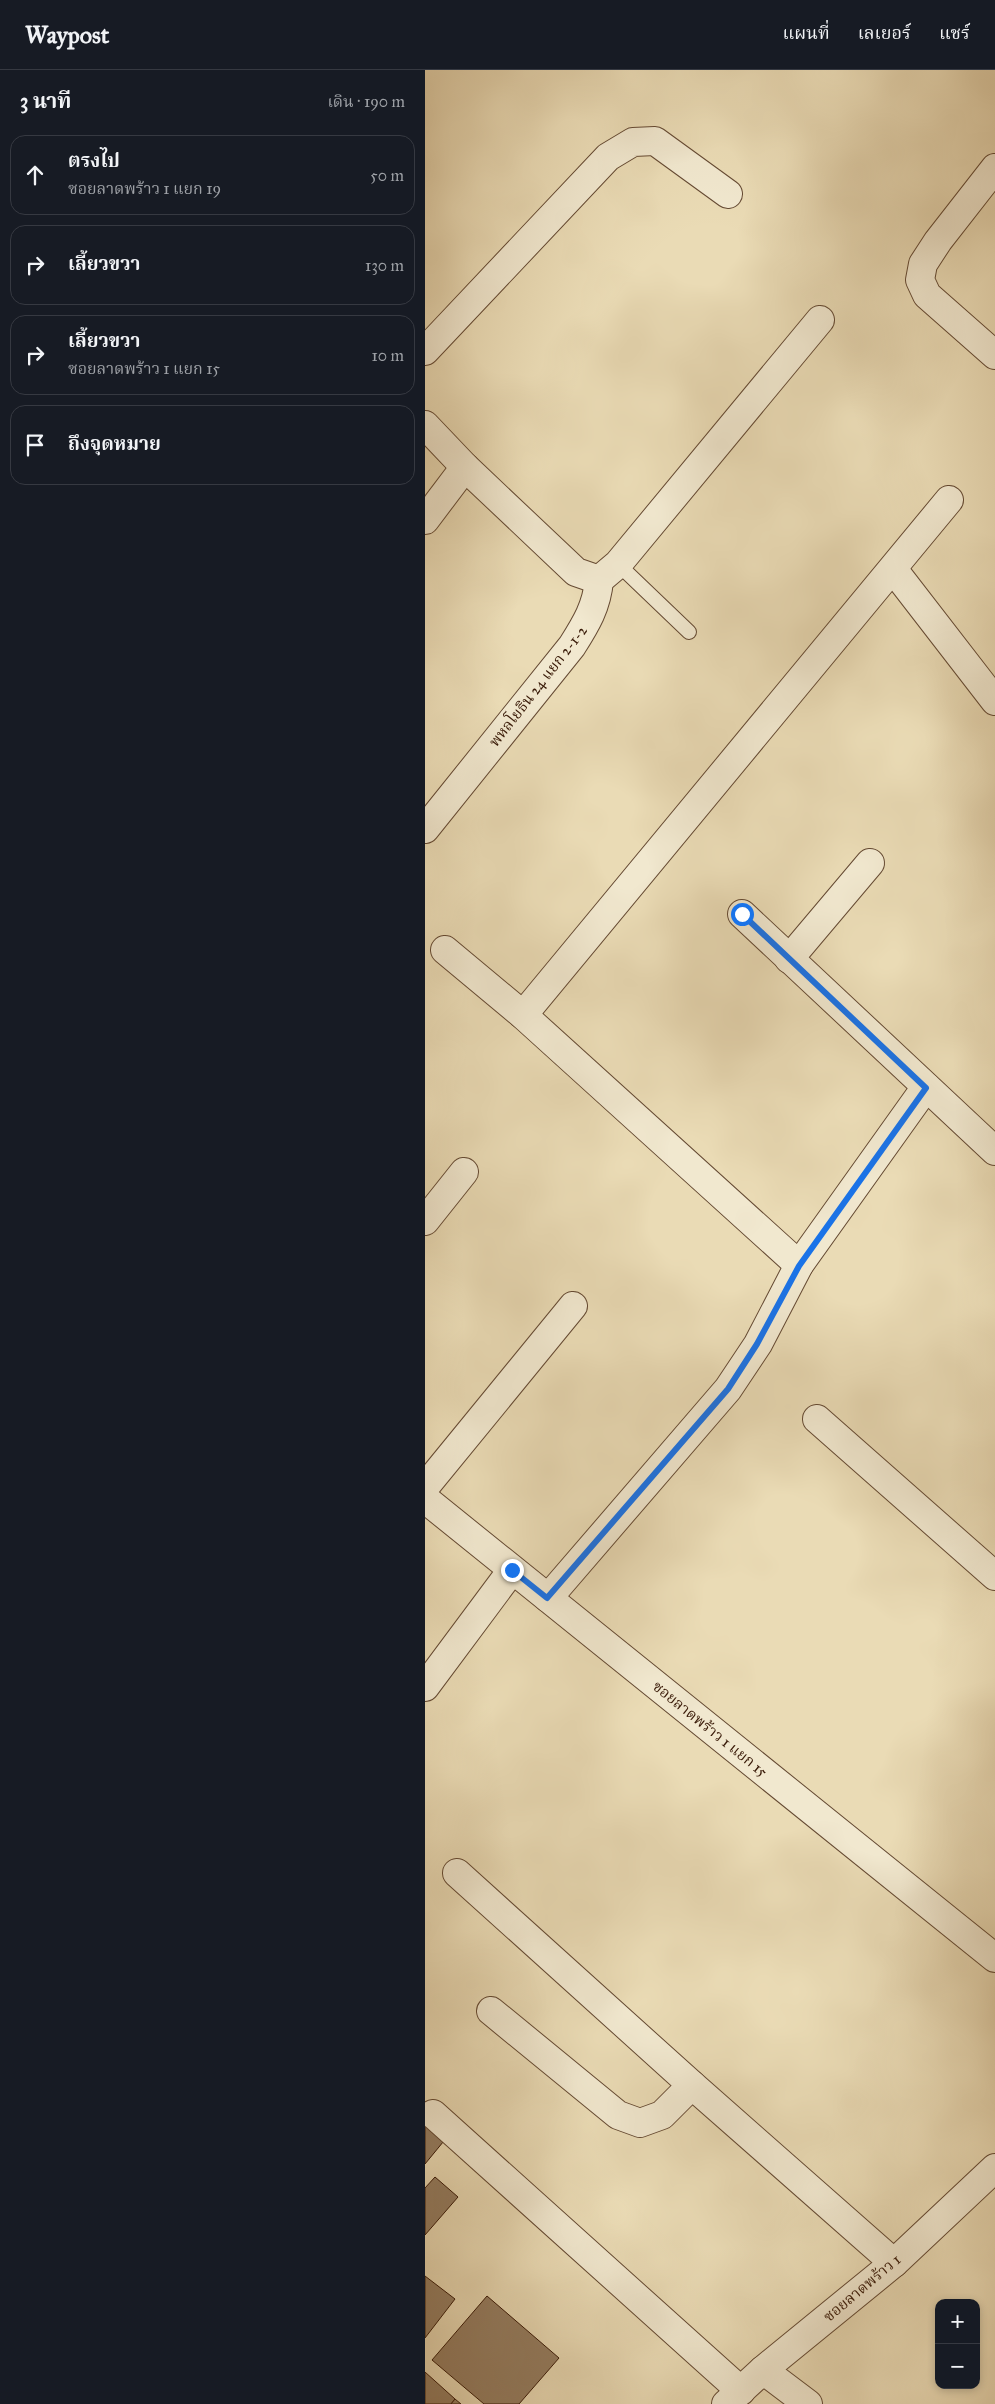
<!DOCTYPE html>
<html lang="th">
<head>
<meta charset="utf-8">
<style>
  body { margin:0; font-family:"IM FELL Great Primer","Noto Serif Thai",serif; background:#20242c; color:#f1f3f6 }
  .controls { position:absolute; right:15px; bottom:15px; display:grid; overflow:hidden; border-radius:10px; box-shadow:0 2px 8px #0003 }
  .controls button { width:45px; height:45px; display:grid; place-items:center; padding:0; border:0; border-bottom:1px solid #363941; background:#171b24; color:#f1f3f6; font:25px sans-serif }
  .stop { position:absolute; width:15px; height:15px; margin:-11px; border:4px solid #1a73e8; border-radius:50%; background:#fff }
  .stop.end { background:#1a73e8; border-color:#fff; box-shadow:0 1px 5px #0008 }
  .list { margin:0; padding:0; list-style:none }
  h2 { display:flex; justify-content:space-between; align-items:center; height:65px; margin:0; padding:0 20px; font-size:21px }
  h2 small { font-size:16px; font-weight:400; color:#9ea1a6 }
  .list li { display:grid; grid-template-columns:32px 1fr auto; gap:15px; align-items:center; box-sizing:border-box; height:80px; margin:0 10px 10px; padding:0 10px; border:1px solid #363941; border-radius:15px }
  .list b { display:block; font-size:19px; white-space:nowrap }
  .list p { margin:0; font-size:16px; white-space:nowrap; color:#9ea1a6 }
  .list em { font-size:16px; font-style:normal; color:#9ea1a6 }
  .icon { flex:none; width:28px; height:28px; fill:none; stroke:currentColor; stroke-width:2; stroke-linecap:round; stroke-linejoin:round }
  .map { position:relative; flex:none; width:570px; height:2334px; overflow:hidden }
  header { display:flex; align-items:center; gap:30px; box-sizing:border-box; height:70px; padding:0 25px; background:#171b24; border-bottom:1px solid #363941 }
  header strong { font-size:24px }
  nav { display:flex; gap:28px; margin-inline-start:auto; font-size:18px }
  main { display:flex }
  aside { flex:1; background:#171b24 }
  .map>svg:first-child { display:block }
</style>
</head>
<body>
<header>
<strong>Waypost</strong>
<nav><a>แผนที่</a><a>เลเยอร์</a><a>แชร์</a></nav>
</header>
<main>
<aside>
<h2>3 นาที<small>เดิน · 190 m</small></h2>
<ul class="list">
<li><svg class="icon" aria-label="ahead" viewBox="0 0 24 24"><path d="M12 20V5M6 11l6-6 6 6"/></svg><div><b>ตรงไป</b><p>ซอยลาดพร้าว 1 แยก 19</p></div><em>50 m</em></li>
<li><svg class="icon" aria-label="right" viewBox="0 0 24 24"><path d="M7 20v-9h11M14 6l5 5-5 5"/></svg><div><b>เลี้ยวขวา</b></div><em>130 m</em></li>
<li><svg class="icon" aria-label="right" viewBox="0 0 24 24"><path d="M7 20v-9h11M14 6l5 5-5 5"/></svg><div><b>เลี้ยวขวา</b><p>ซอยลาดพร้าว 1 แยก 15</p></div><em>10 m</em></li>
<li><svg class="icon" aria-label="arrive" viewBox="0 0 24 24"><path d="M6 21V4h12l-3 4 3 4H6"/></svg><div><b>ถึงจุดหมาย</b></div></li>
</ul>
</aside>
<div class="map">
<svg width="570" height="2334" viewBox="0 0 570 2334">
  <rect width="100%" height="100%" fill="#eadbb5"/>
  <filter id="stains"><feTurbulence type="fractalNoise" baseFrequency=".004" numOctaves="4"/><feColorMatrix values="0 0 0 0 .2 0 0 0 0 .09 0 0 0 0 .02 0 0 0 .5 -.17"/></filter>
  <radialGradient id="worn" r=".72"><stop offset=".6" stop-color="#630" stop-opacity="0"/><stop offset="1" stop-color="#630" stop-opacity=".3"/></radialGradient>
  <!-- building -->
  <g fill="#957e62" stroke="#391a08">
    <polygon points="0,2047 23,2066 0,2094"/>
    <polygon points="10,2107 33,2127 0,2165 0,2118"/>
    <polygon points="0,2206 30,2229 0,2268"/>
    <polygon points="62,2226 134,2288 94,2334 59,2334 7,2290"/>
    <polygon points="0,2302 30,2329 26,2334 0,2334"/>
    <polygon points="30,2329 36,2334 26,2334"/>
  </g>
  <g fill="none" stroke-linecap="round" stroke-linejoin="round">
    <!-- lane casing -->
    <g stroke="#654a33" stroke-width="16">
      <polyline id="lane" points="193,494 264,562"/>
    </g>
    <!-- street casing -->
    <g stroke="#654a33" stroke-width="30">
      <g id="street">
        <polyline points="570,98 513,171 498,194 495,210 502,225 570,285"/>
        <polyline points="0,281 183,87 208,72 230,71 303,124"/>
        <polyline points="0,355 40,397 151,502 174,510"/>
        <polyline points="0,450 40,397"/>
        <polyline points="468,499 570,631"/>
        <polyline points="174,510 193,494 395,250"/>
        <path d="M0 759 147 576C161 554 172 536 174 510"/>
        <polyline points="317,844 570,1081"/>
        <polyline points="20,880 98,945 374,1195"/>
        <polyline points="364,889 445,793"/>
        <polyline points="98,945 524,430"/>
        <polyline points="0,1151 39,1102"/>
        <polyline points="392,1349 570,1506"/>
        <polyline points="0,1417 148,1236"/>
        <polyline points="0,1429 570,1888"/>
        <polyline points="123,1528 303,1319 333,1274 374,1195 501,1017"/>
        <polyline points="0,1617 87,1500"/>
        <polyline points="32,1803 267,2015 469,2193"/>
        <polyline points="66,1941 193,2045 215,2053 237,2045 267,2015"/>
        <polyline points="8,2044 316,2321"/>
        <polyline points="338,2300 383,2334"/>
        <polyline points="301,2334 338,2300 469,2193 570,2098"/>
      </g>
    </g>
    <!-- lane -->
    <use href="#lane" stroke="#f1e8cf" stroke-width="14"/>
    <!-- street -->
    <use href="#street" stroke="#f1e8cf" stroke-width="28"/>
  </g>
  <g fill="none" stroke-linecap="round" stroke-linejoin="round">
    <!-- route -->
    <polyline stroke="#1a73e8" stroke-width="6" points="87,1500 122,1528 303,1319 332,1274 374,1196 501,1018 317,844"/>
  </g>
  <g text-anchor="middle" dominant-baseline="central" stroke-width="5" stroke-linejoin="round" paint-order="stroke">
    <!-- street labels -->
    <g font-size="15" fill="#391a08" stroke="#f1e8cf">
      <text transform="translate(113 616) rotate(-52)">พหลโยธิน 24 แยก 2-1-2</text>
      <text transform="translate(285 1659) rotate(39)">ซอยลาดพร้าว 1 แยก 15</text>
      <text transform="translate(437 2218) rotate(-40)">ซอยลาดพร้าว 1</text>
    </g>
  </g>
  <rect width="100%" height="100%" filter="url(#stains)"/>
  <rect width="100%" height="100%" fill="url(#worn)"/>
</svg>
<div class="controls">
<button>+</button>
<button>−</button>
</div>
<div class="stop" style="left:317px;top:844px"></div>
<div class="stop end" style="left:87px;top:1500px"></div>
</div>
</main>
</body>
</html>
